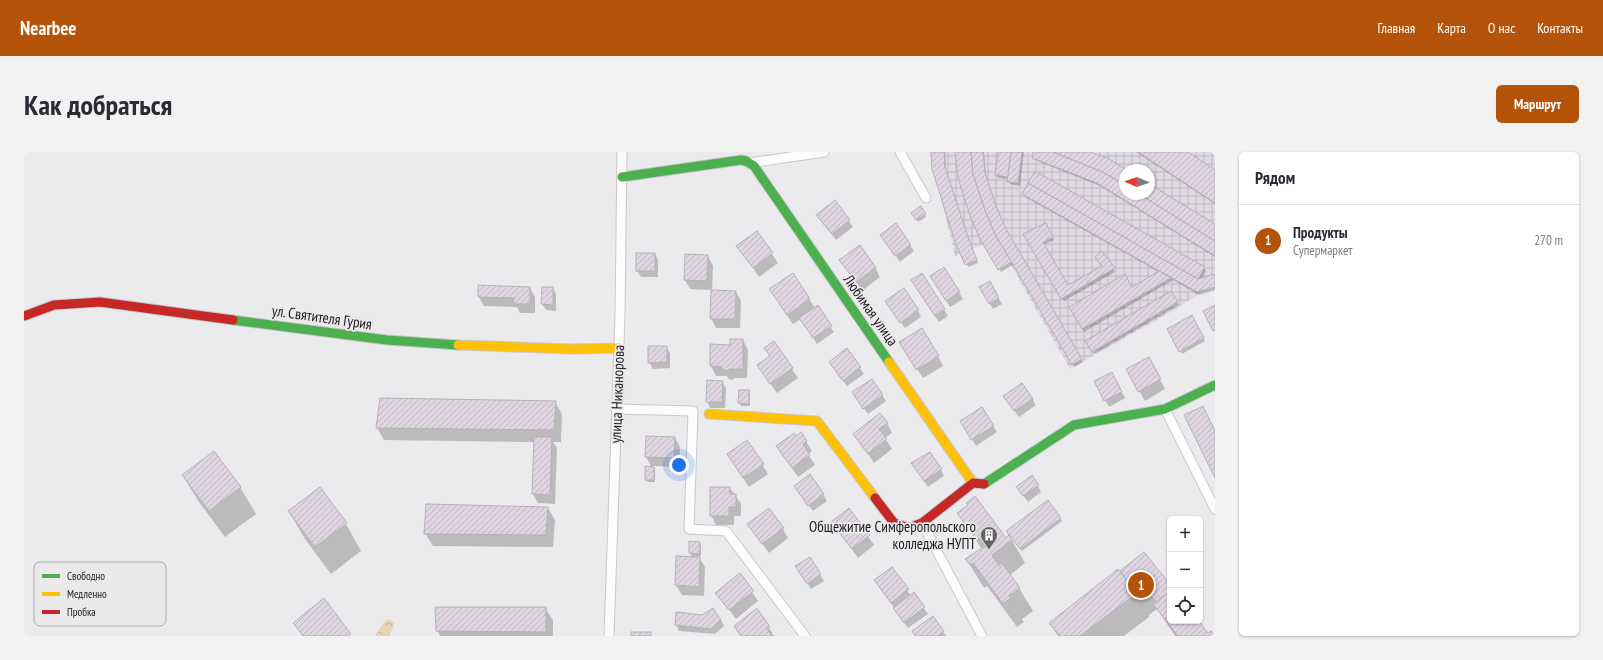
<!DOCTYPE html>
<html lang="ru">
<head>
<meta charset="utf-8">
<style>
  body { margin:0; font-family:"PT Sans Narrow",sans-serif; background:#f2f2f3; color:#2b2b33 }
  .controls { position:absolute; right:12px; bottom:12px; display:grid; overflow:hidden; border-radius:6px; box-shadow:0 1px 3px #0004 }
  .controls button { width:36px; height:36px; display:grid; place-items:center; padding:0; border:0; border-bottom:1px solid #e1e1e2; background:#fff; color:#2b2b33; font:20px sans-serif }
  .compass { position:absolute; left:1095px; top:12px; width:36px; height:36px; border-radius:50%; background:#fff; box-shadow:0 1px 3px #0004; rotate:272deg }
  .you { position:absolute; left:655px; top:313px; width:14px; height:14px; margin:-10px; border:3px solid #fff; border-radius:50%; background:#1a73e8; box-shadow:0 0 0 6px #1a73e833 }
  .badge { display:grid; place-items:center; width:26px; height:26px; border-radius:50%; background:#b45309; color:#fff; font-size:13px; font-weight:700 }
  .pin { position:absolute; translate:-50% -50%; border:2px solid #fff; box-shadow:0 1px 4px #0006 }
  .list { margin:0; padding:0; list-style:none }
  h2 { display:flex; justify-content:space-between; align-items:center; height:52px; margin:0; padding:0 16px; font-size:17px }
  h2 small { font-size:13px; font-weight:400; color:#7c7c81 }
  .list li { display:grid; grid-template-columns:26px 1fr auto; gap:12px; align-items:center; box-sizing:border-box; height:72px; padding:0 16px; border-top:1px solid #e1e1e2 }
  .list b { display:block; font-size:15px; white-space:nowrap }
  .list p { margin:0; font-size:13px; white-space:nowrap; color:#7c7c81 }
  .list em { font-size:13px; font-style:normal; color:#7c7c81 }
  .icon { flex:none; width:22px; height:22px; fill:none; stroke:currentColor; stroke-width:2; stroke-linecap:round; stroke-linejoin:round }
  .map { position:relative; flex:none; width:1191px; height:484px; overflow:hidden; border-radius:6px }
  header { display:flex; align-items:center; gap:24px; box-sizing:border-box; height:56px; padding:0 20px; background:#b45309; color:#fff }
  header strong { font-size:19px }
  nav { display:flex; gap:22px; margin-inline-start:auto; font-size:14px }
  .intro { display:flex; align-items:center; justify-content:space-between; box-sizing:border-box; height:96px; padding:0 24px }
  h1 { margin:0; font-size:28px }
  .button { padding:10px 18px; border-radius:6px; background:#b45309; color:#fff; font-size:14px; font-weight:700 }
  main { display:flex; gap:24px; padding:0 24px }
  aside { flex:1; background:#fff; border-radius:6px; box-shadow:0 1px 3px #0004 }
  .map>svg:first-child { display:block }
</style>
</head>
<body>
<header>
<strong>Nearbee</strong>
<nav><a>Главная</a><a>Карта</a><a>О нас</a><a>Контакты</a></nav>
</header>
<div class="intro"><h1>Как добраться</h1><a class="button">Маршрут</a></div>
<main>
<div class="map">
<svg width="1191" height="484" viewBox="0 0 1191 484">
  <defs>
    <pattern id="industrial-grid" width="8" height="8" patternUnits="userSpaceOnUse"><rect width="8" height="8" fill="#dfdae1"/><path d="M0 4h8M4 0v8" fill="none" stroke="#bfbac1"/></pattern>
    <pattern id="park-crowns" width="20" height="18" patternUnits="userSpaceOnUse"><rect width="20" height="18" fill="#e5d5b6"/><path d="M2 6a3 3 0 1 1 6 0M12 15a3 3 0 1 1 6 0" fill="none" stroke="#c4b69c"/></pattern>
    <pattern id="building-hatch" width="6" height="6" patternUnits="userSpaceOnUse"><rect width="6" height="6" fill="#dfd5e1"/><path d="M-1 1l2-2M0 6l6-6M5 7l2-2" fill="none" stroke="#bfb6c1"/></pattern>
  </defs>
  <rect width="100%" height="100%" fill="#ebeaec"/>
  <!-- industrial -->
  <path fill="url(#industrial-grid)" fill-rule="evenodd" d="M906 0H1191V131L1152 157 1046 217 972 87 931 104ZM1101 18H1125V42H1101Z"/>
  <!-- park -->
  <polygon fill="url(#park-crowns)" points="365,467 370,471 366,484 351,484 361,469"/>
  <!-- shadow -->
  <g fill="#0003">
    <polygon points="908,0 921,0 922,19 945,89 954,111 944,115 932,89"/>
    <polygon points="932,0 960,0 962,24 973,58 983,81 1059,210 1050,215 990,112 977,120 958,89"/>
    <polygon points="975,0 1000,0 996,34 986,32 985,27 974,26 972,23"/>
    <polygon points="1010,0 1065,0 1101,18 1101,42 1125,42 1125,33 1191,74 1191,105 1076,34 1011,8 1009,5"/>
    <polygon points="1112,0 1163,0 1191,19 1191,52"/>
    <polygon points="1000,42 1180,116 1182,119 1177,127 1191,123 1191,138 1175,143 1149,128 1060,180 1046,155 1108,136 1135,120 1001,45"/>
    <polygon points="811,50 829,75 812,88 797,69"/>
    <polygon points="896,56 902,65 894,70 889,61"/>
    <polygon points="1022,72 1030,88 1019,93 1043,134 1079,114 1078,101 1091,120 1040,149 1001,83"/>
    <polygon points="733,80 754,111 735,125 714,94"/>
    <polygon points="861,89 886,93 890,99 876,110"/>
    <polygon points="631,102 634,108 634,125 617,125 613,118"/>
    <polygon points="684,104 689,114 688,139 712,140 717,149 716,176 692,176 687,166 688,138 666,137 661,128"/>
    <polygon points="817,108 851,116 856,125 838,139"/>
    <polygon points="920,116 939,147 926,155 911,131"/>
    <polygon points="769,122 791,156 810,180 793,192 777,167 769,172 752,147"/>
    <polygon points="897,123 924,164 915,170 892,135"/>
    <polygon points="965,130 978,152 969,157 957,135"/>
    <polygon points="506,136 511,145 511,161 496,161 493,155 460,154 455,145"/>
    <polygon points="519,136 529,136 532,142 532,159 522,158 518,152"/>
    <polygon points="1147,140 1155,153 1070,202 1063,189"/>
    <polygon points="866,155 894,159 897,165 881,176"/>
    <polygon points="1167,165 1181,189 1158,202 1144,177"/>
    <polygon points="719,188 724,198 723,226 711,226 708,228 705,227 703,224 692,224 687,214 687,193 707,194"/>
    <polygon points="750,191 774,226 753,241 734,213 746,205 742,197"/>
    <polygon points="642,195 646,201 646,216 629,217 625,210"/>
    <polygon points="822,197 840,222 823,234 809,216"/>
    <polygon points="882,200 914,204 919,214 899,226"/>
    <polygon points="1124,206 1141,237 1121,249 1103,218"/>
    <polygon points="1091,227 1101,246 1085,255 1071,230"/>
    <polygon points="698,230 702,236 701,256 686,256 683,249"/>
    <polygon points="725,239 726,242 726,254 717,254 715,251"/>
    <polygon points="858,243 862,249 844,262 833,247"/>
    <polygon points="1008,247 1012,253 995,265 984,250"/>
    <polygon points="531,250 538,262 537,290 529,290 533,296 531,352 514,351 509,342 511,290 360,288 353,276"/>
    <polygon points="958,256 973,280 952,294 937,269"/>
    <polygon points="863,271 868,281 861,286 868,297 850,311 830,282"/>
    <polygon points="777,281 788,299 784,302 791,313 774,325 753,295"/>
    <polygon points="651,286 656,295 655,315 629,314 631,318 631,330 624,330 622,327 628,316 622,305"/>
    <polygon points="723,289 744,322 725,335 709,311"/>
    <polygon points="892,318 917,318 920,324 904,335"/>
    <polygon points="159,324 216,335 232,362 201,385 175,350"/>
    <polygon points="1014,334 1017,340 1004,350 997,341"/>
    <polygon points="706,336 717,352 717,364 710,364 710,373 692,373 687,363"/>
    <polygon points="775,340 799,342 803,349 789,359"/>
    <polygon points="1024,349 1038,369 998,399 988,386 987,386 1001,411 986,423 995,436 1009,459 998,467 1000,470 993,475 963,434 960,436 943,408 958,398 935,361 982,387"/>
    <polygon points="524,356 531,368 529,395 409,394 401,381"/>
    <polygon points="825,357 850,393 834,406 809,370"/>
    <polygon points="265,360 322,372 337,399 307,422 281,387"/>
    <polygon points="725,373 759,377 764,386 745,401"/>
    <polygon points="676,391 677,393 677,404 674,404 681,415 680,444 658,443 652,433 653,405 669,406 666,401"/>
    <polygon points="1120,401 1146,434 1146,469 1175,469 1184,483 1189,484 1151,484 1133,457 1125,463 1125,465 1100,484 1034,484 1026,471"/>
    <polygon points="785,406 800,429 787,437 776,421"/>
    <polygon points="867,416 887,444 890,442 904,462 884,476 851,428"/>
    <polygon points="716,423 734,449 712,467 693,441"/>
    <polygon points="521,456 529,468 529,484 416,484 413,478"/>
    <polygon points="733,458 745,476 750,484 716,484 711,475"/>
    <polygon points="909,465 922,484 891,484"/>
    <polygon points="697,468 700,474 691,482 655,479 652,472"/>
  </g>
  <!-- building -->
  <g fill="url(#building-hatch)" stroke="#b3b2b4">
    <polygon points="907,0 920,0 921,15 944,85 953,108 941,113 931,90 908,17"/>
    <polygon points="931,0 947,0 949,22 961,58 971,82 988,110 974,118 957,89 946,64 934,26"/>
    <polygon points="947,0 959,0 961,20 972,54 982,77 1058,207 1048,213 971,82 961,58 949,22"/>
    <polygon points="974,0 987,0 984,25 971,23"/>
    <polygon points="987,0 998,0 994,31 983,30"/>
    <polygon points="1009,0 1029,0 1079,20 1101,33 1101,42 1115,42 1191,89 1191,104 1073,31 1008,6"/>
    <polygon points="1029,0 1067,0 1085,7 1103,18 1101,18 1101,33 1079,20"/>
    <polygon points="1114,0 1164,0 1191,18 1191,51"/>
    <polygon points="1011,19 1181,115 1174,127 1004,31"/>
    <polygon points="1004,31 1174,127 1191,122 1191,135 1173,140 998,42"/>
    <polygon points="1125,32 1191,72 1191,89 1115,42 1125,42"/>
    <polygon points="811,48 826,68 808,82 792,63"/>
    <polygon points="897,54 902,62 892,68 887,61"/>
    <polygon points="872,71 887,93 871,104 856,83"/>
    <polygon points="1022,71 1029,85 1019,90 1044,133 1078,114 1071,105 1078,99 1091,116 1037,147 999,82"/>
    <polygon points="733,79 749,101 729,116 712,94"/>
    <polygon points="836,93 852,116 832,130 815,108"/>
    <rect x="612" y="101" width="19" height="18"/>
    <polygon points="661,102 684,103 683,129 660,128"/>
    <polygon points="920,115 936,140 922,149 906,124"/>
    <polygon points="1135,119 1147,126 1058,177 1045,155 1101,122 1108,135"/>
    <polygon points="769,121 786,147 763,163 745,137"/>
    <polygon points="898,121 921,157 911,164 887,128"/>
    <polygon points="966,129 975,146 965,152 955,135"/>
    <polygon points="454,133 506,135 506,152 489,152 490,146 454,145"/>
    <polygon points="518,135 529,135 529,153 517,152"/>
    <polygon points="880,136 895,158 876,171 861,149"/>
    <polygon points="687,138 712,139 711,167 686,167"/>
    <polygon points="1147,139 1154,150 1068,200 1061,189"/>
    <polygon points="794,153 808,174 789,186 775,166"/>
    <polygon points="1191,153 1191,178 1189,179 1179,159"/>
    <polygon points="1168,163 1180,186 1155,200 1143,177"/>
    <polygon points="898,176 915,204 892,218 875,190"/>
    <polygon points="706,187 719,187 719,217 705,217 703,219 698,217 697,215 686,214 686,192 706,193"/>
    <polygon points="750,189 769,216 746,232 733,213 746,204 740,196"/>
    <polygon points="624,194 643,194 643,210 624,211"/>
    <polygon points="823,196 837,215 819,229 805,210"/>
    <polygon points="1125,205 1137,227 1114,240 1102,217"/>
    <polygon points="1088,220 1098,240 1080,249 1070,229"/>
    <polygon points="848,227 859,243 839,257 828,240"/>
    <polygon points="683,228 699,229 698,250 682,250"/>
    <polygon points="998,231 1009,247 990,259 979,244"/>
    <polygon points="715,238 725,238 725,252 714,251"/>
    <polygon points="356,246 532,249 530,278 352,276"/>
    <polygon points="1179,254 1191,279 1191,326 1160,263"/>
    <polygon points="958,255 970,274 947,288 936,269"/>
    <polygon points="856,261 864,271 855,277 863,287 844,302 829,282"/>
    <polygon points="777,280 783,289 779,292 786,303 768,316 752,294 770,281 772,284"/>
    <polygon points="622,284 651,285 650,306 621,305"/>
    <polygon points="510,285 528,285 526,343 508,342"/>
    <polygon points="723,288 740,312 719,326 703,302"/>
    <polygon points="190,299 217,335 185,359 158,323"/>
    <polygon points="906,300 918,317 900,329 887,311"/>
    <polygon points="621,314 630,315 630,328 621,328"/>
    <polygon points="786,322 800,342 784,354 770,334"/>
    <polygon points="1008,323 1015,333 999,344 992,335"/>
    <polygon points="296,335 323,371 291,395 264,359"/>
    <polygon points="686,335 706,335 706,342 712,342 712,355 705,355 705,364 686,364"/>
    <polygon points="951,344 982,386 985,383 989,388 968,403 975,413 978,411 996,436 985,444 987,446 979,452 949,411 946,413 941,407 961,394 955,386 953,388 933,361 944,353 942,351"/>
    <polygon points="1024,348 1037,366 996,397 982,379"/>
    <polygon points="402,352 524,355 522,383 400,382"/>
    <polygon points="745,356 760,376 738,392 723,372"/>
    <polygon points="825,356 846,383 828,397 807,370"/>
    <polygon points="665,389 676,390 676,402 665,401"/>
    <polygon points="1120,400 1146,432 1146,439 1132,450 1119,434 1112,440 1096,419"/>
    <polygon points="652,404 676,405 675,435 651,433"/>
    <polygon points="786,405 797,422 783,432 771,414"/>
    <polygon points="868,415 885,437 867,451 850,428"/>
    <polygon points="1094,417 1113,441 1056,484 1036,484 1025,471"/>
    <polygon points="716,421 730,439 705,458 691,441"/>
    <polygon points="1146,439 1146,469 1175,469 1184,481 1187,479 1191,484 1154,484 1129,452"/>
    <polygon points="890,440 901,455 880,471 869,456"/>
    <polygon points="300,446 327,482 325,484 279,484 269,471"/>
    <polygon points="411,455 522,455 522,480 412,479"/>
    <polygon points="689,456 697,468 687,477 651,473 652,460 678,463"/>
    <polygon points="733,456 746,475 743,477 748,484 717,484 710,474"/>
    <polygon points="909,464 920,479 914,484 891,484 888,479"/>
    <rect x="607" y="480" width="20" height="4"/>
  </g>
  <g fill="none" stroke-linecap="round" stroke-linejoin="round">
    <!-- street casing -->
    <g stroke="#c9c8ca" stroke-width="11">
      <g id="street">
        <polyline points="876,0 902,46"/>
        <polyline points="726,11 800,0"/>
        <polyline points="592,257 669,259 665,377 702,379 781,484"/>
        <polyline points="1141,257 1191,357"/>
        <polyline points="898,371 958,484"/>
        <polyline points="585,484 596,163 598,0"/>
      </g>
    </g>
    <!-- fast casing -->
    <g stroke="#c9c8ca" stroke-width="11">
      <g id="fast">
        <polyline points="598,25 717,8 722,9 730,14 865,210"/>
        <polyline points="209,168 363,188 434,193"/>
        <polyline points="960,332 1050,273 1141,257 1191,233"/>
      </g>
    </g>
    <!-- slow casing -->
    <g stroke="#c9c8ca" stroke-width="11">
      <g id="slow">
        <polyline points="434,193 549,197 595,196"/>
        <polyline points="865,210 949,331"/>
        <polyline points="685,262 793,269 851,346"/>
      </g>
    </g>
    <!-- jam casing -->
    <g stroke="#c9c8ca" stroke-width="11">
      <g id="jam">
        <polyline points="0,164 30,153 76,150 209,168"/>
        <polyline points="851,346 870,371 885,376 898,371 949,331 960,332"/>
      </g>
    </g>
    <!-- street -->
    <use href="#street" stroke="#fcfcfc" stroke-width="9"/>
    <!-- fast -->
    <use href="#fast" stroke="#4caf50" stroke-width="9"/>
    <!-- slow -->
    <use href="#slow" stroke="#ffc107" stroke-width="9"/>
    <!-- jam -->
    <use href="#jam" stroke="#c62828" stroke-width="9"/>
  </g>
  <!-- icons -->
  <defs>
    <g id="building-pin" transform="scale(0.9)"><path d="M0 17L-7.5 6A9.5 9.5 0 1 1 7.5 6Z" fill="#656465" stroke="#ece9ed"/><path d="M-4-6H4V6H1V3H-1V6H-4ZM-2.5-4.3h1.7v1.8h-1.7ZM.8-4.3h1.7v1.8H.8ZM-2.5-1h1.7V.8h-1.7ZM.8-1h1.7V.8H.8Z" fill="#fff"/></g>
  </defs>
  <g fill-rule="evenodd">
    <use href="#building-pin" x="965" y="383"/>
  </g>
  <g text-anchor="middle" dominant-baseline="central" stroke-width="3.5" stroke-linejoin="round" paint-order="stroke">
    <!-- street labels -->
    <g font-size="15" fill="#1d1c1d" stroke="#ece9ed">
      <text transform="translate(847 158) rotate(55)">Любимая улица</text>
      <text transform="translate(298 165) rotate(8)">ул. Святителя Гурия</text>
      <text transform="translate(593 242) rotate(-88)">улица Никанорова</text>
    </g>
    <!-- poi labels -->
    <g font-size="15" fill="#1d1c1d" stroke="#ece9ed" text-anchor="end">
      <text x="952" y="374">Общежитие Симферопольского<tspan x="952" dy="17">колледжа НУПТ</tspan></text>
    </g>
  </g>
  <!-- legend -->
  <rect x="10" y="410" width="132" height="64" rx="6" fill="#ece9ed" stroke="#aeacaf" stroke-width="1"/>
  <rect x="18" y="422" width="18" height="4" fill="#4caf50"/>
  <rect x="18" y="440" width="18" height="4" fill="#ffc107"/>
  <rect x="18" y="458" width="18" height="4" fill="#c62828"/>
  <g font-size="11" fill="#1d1c1d">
    <text x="43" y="428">Свободно</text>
    <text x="43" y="446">Медленно</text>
    <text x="43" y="464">Пробка</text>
  </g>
</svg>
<div class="controls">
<button>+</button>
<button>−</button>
<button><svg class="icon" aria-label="locate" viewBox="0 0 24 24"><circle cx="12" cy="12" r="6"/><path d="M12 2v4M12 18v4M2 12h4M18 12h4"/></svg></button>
</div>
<svg class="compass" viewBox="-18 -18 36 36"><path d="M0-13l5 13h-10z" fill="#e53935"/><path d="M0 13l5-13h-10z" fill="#7c7c81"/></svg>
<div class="you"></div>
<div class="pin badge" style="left:1117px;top:433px">1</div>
</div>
<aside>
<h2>Рядом<small></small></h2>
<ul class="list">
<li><span class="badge">1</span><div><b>Продукты</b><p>Супермаркет</p></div><em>270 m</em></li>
</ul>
</aside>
</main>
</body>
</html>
